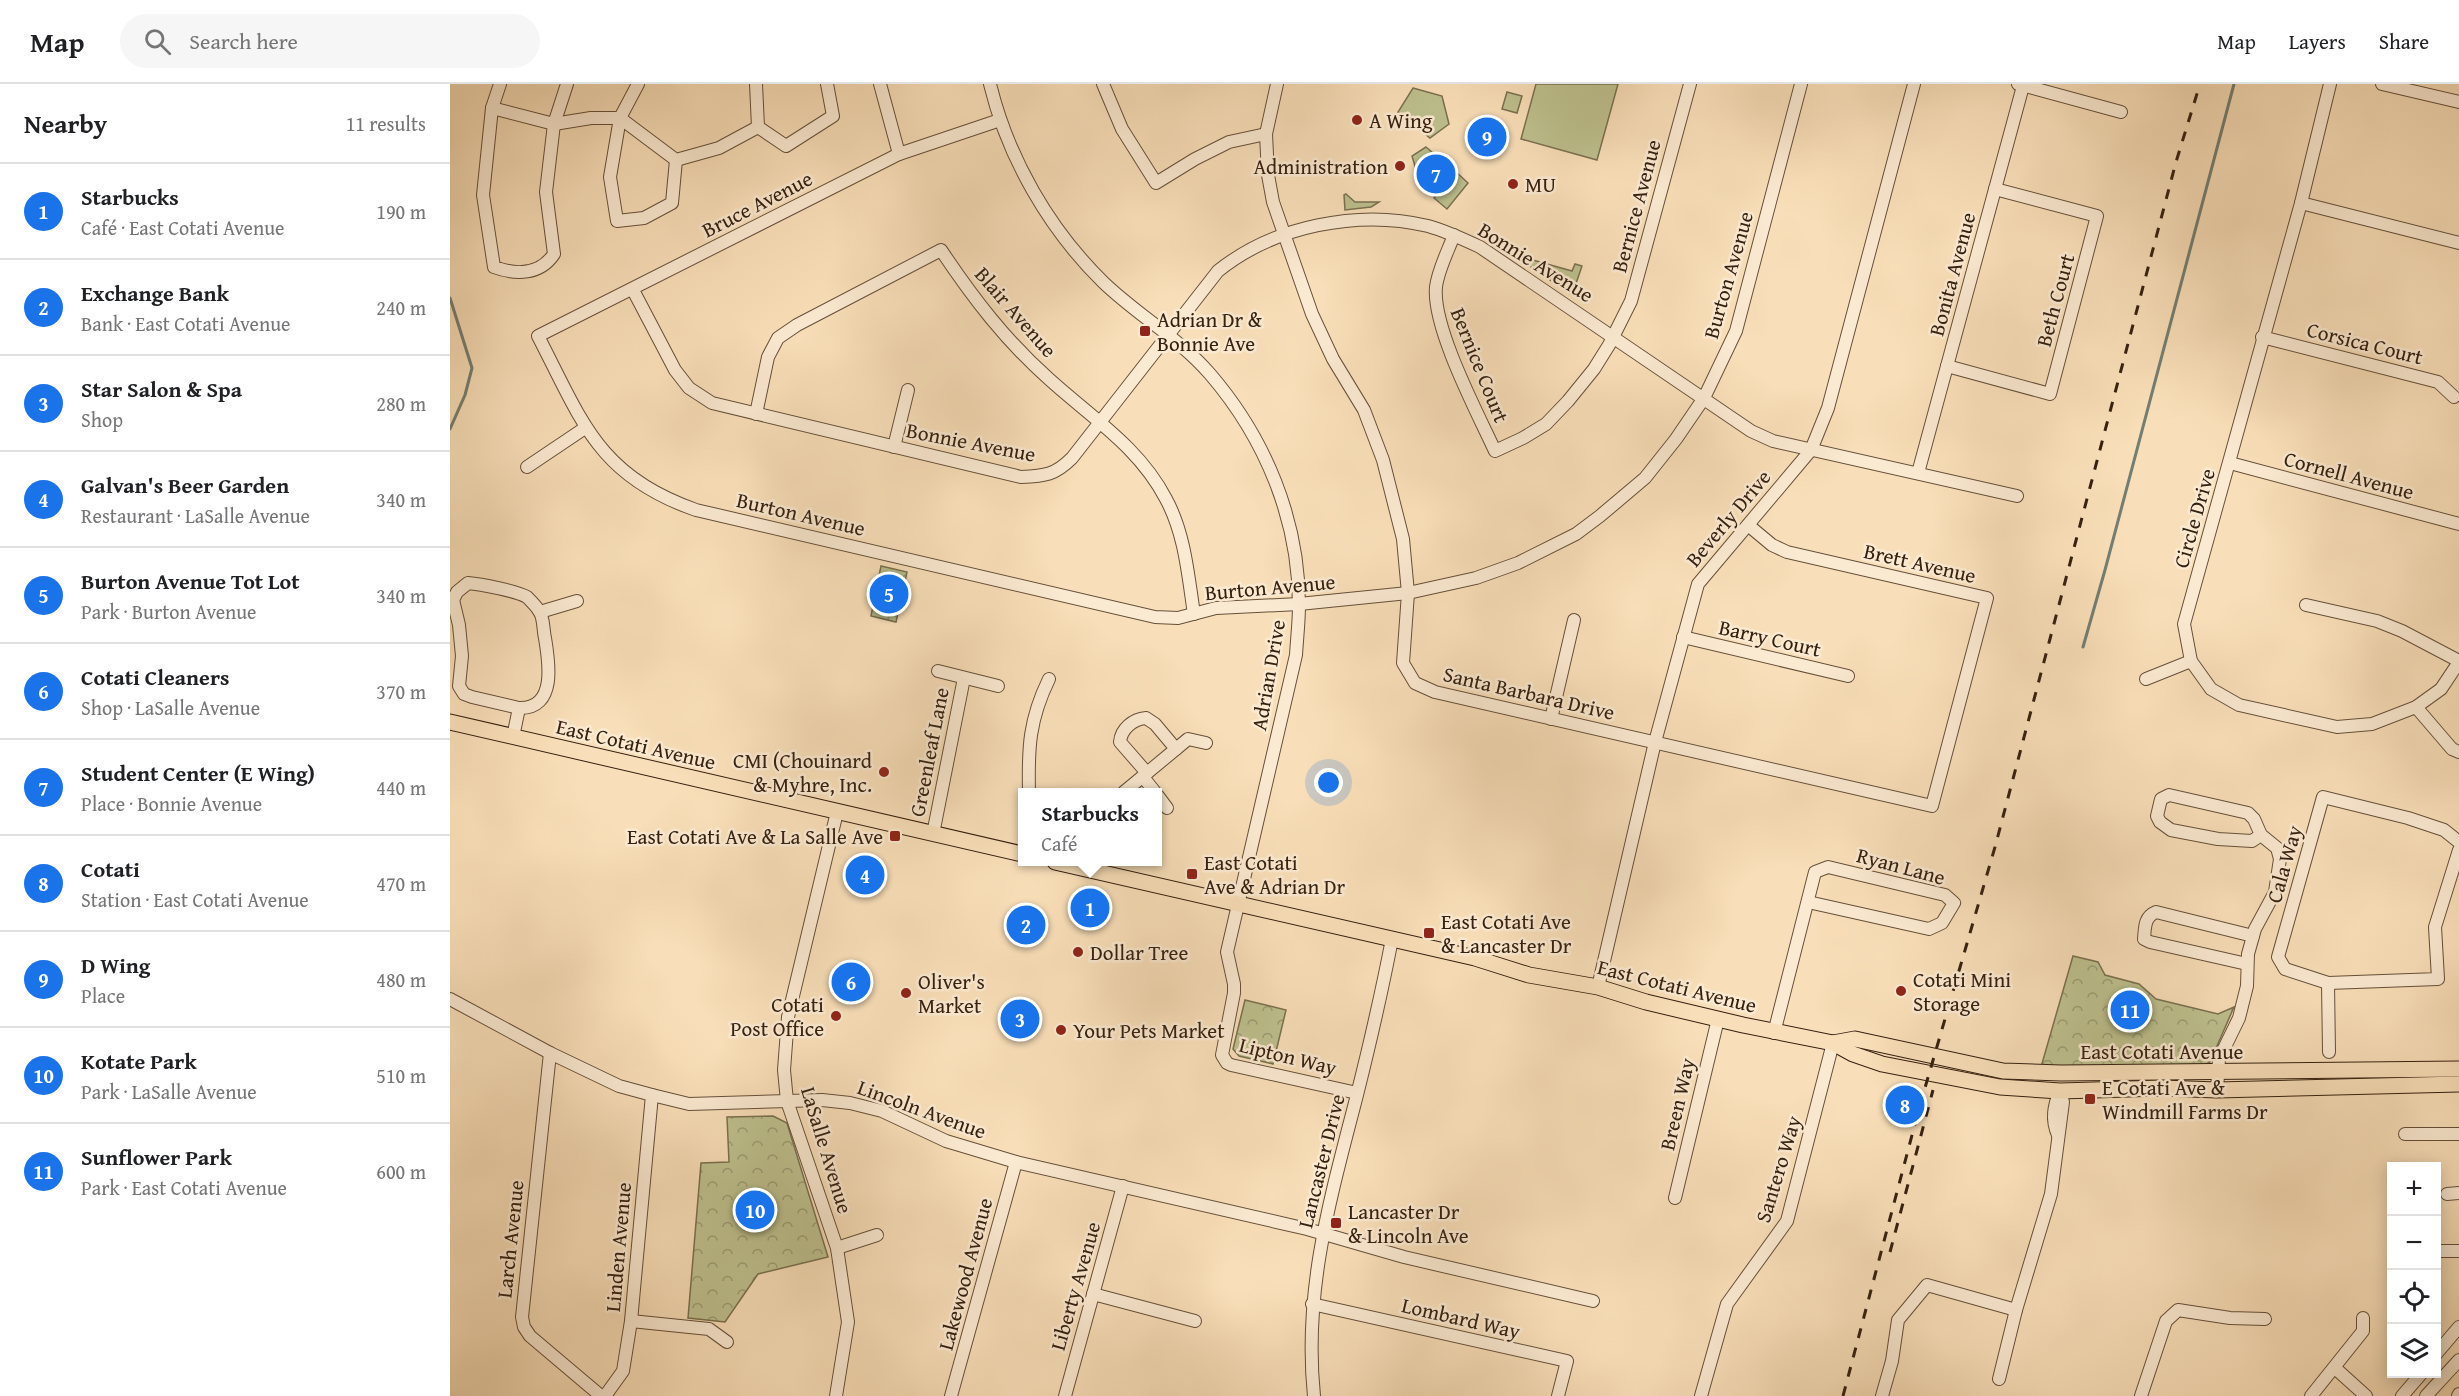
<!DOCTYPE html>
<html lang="en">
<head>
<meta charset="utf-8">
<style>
  body { margin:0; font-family:"Gentium Book Plus",serif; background:#f6f6f6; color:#202124 }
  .controls { position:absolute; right:18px; bottom:18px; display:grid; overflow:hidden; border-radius:0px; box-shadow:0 3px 15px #0003 }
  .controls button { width:54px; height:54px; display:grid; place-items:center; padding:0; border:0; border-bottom:2px solid #e0e0e0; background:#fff; color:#202124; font:30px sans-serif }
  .you { position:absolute; left:879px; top:699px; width:21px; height:21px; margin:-15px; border:4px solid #fff; border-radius:50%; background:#1a73e8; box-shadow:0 0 0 9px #1a73e833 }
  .badge { display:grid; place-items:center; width:39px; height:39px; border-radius:50%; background:#1a73e8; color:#fff; font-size:20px; font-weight:700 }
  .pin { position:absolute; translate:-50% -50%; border:3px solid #fff; box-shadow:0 2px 6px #0006 }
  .popup { position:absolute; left:568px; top:704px; width:144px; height:78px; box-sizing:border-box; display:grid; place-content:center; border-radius:0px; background:#fff; filter:drop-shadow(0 2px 4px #0005); font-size:20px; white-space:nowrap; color:#757577 }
  .popup b { font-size:22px; color:#202124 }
  .popup::after { content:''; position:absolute; left:50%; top:100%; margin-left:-12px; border:12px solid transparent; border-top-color:#fff }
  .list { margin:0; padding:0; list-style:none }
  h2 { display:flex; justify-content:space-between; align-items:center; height:78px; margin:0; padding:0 24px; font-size:26px }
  h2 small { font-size:20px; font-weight:400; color:#757577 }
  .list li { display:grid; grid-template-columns:39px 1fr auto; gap:18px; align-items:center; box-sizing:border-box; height:96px; padding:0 24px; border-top:2px solid #e0e0e0 }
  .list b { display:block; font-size:22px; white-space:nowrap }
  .list p { margin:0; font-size:20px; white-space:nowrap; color:#757577 }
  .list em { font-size:20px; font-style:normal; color:#757577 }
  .icon { flex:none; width:33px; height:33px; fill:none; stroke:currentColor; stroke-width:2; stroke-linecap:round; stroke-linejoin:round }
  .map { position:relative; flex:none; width:2009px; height:1312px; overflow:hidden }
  header { display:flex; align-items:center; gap:36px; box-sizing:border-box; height:84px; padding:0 30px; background:#fff; border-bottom:2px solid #e0e0e0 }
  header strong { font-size:28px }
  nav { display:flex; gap:33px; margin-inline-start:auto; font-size:21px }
  .search { width:420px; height:54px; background:#f6f6f6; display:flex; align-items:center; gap:15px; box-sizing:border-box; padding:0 21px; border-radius:33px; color:#757577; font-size:22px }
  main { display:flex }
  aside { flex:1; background:#fff }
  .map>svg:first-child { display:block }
</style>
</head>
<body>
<header>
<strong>Map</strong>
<div class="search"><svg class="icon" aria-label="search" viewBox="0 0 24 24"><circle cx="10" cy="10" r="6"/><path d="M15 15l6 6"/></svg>Search here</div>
<nav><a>Map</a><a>Layers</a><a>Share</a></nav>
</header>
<main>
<aside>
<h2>Nearby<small>11 results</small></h2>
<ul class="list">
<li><span class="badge">1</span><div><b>Starbucks</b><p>Café · East Cotati Avenue</p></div><em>190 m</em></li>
<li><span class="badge">2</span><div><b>Exchange Bank</b><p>Bank · East Cotati Avenue</p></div><em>240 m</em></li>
<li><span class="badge">3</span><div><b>Star Salon &amp; Spa</b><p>Shop</p></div><em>280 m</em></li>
<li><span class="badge">4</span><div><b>Galvan's Beer Garden</b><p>Restaurant · LaSalle Avenue</p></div><em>340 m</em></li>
<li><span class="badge">5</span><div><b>Burton Avenue Tot Lot</b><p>Park · Burton Avenue</p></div><em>340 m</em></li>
<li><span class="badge">6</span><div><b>Cotati Cleaners</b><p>Shop · LaSalle Avenue</p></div><em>370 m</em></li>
<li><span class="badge">7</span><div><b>Student Center (E Wing)</b><p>Place · Bonnie Avenue</p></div><em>440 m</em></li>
<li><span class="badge">8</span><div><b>Cotati</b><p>Station · East Cotati Avenue</p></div><em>470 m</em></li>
<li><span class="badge">9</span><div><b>D Wing</b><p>Place</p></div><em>480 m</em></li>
<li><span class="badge">10</span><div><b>Kotate Park</b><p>Park · LaSalle Avenue</p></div><em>510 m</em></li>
<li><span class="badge">11</span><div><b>Sunflower Park</b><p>Park · East Cotati Avenue</p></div><em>600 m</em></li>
</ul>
</aside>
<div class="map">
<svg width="2009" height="1312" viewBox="0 0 2009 1312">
  <defs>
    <pattern id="park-crowns" width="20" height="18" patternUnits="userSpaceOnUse" patternTransform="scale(1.5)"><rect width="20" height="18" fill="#bec18f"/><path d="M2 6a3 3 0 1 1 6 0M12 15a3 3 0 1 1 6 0" fill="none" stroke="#9b9c73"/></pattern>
  </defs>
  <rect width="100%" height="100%" fill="#f9dfb9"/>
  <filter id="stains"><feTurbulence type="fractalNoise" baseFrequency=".00333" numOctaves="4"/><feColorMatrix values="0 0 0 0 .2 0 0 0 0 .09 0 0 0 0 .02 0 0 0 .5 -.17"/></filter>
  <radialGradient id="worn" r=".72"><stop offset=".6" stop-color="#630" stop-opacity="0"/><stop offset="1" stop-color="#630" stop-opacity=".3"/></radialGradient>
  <!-- green -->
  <g fill="#bec18f" stroke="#7a7050" stroke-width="1.5">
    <polygon points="1086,0 1168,0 1147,76 1071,55"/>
    <polygon points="963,4 992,12 999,40 980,54 948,28"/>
    <polygon points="1057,8 1072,12 1067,29 1052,25"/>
    <polygon points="976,63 983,69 967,89 962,72"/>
    <polygon points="1005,87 1018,99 997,125 984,114"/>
    <polygon points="896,110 905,118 929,118 921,123 895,126 894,111"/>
    <polygon points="1072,173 1122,187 1125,180 1132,182 1122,211 1071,176"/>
  </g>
  <!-- park -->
  <g fill="url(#park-crowns)" stroke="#7a7050" stroke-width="1.5">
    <polygon points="431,482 457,488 446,538 421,532"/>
    <polygon points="1623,872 1648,878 1655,891 1689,900 1706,915 1768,930 1784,923 1760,978 1753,982 1591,983"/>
    <polygon points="795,916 836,926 823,980 789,972 783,965"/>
    <polygon points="323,1032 337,1039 378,1173 308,1190 275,1238 238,1234 251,1079 279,1078 277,1033"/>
  </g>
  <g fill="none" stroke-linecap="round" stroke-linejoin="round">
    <!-- stream -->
    <g stroke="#747e72" stroke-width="3">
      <polyline points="0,214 22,284 15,311 0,345"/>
      <polyline points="1633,563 1655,486 1784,0"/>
    </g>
    <!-- minor casing -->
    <g stroke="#66503a" stroke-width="14">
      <g id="minor">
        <path d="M50 0 42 24 33 111 44 183C66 191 90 191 104 170L96 108 104 40 117 0"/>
        <polyline points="188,0 170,34 160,93 167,137 194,134 222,119 226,76"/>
        <polyline points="306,0 308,43"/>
        <polyline points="430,0 449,70"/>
        <path d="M540 0C558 74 599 145 653 198 687 231 729 254 760 290 815 354 849 435 849 521 849 538 847 554 846 571L777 868 784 900V909L772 971 777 979 781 981 907 1009"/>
        <polyline points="653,0 672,45 706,99 745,75 779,58 816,50"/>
        <polyline points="827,0 816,50 818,91 823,118 862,230 883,275 914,326 933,376 953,455 958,509 953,579 965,599 985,608 1482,722 1537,514 1337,468 1322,461 1298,441"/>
        <polyline points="1568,0 1671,28"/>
        <polyline points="1880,0 1851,119 1734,540 1741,577 1761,605 1789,621 1887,643 1922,640 1966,623 1991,605 2009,578"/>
        <polyline points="1932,0 2009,18"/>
        <polyline points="42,24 104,40 141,34 170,34 226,76 269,64 308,43"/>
        <path d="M550 36 449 70 88 252C132 337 148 392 246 426L705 533 728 534 766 524 849 520 958 509 1026 494 1068 479 1126 450 1150 432 1195 394 1226 355 1254 314 1286 247 1351 0"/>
        <polyline points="308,43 336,62 383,32 377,0"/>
        <polyline points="1851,119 2009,159"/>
        <path d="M1004 151C998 167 988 186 986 203 982 243 1027 328 1045 367L1073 354 1096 340 1118 317 1144 285 1159 261 1181 217 1240 0"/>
        <path d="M183 206 225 286 239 304 262 319 571 393C595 392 605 391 622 374L768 187C824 142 908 125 978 142 996 147 1013 155 1030 163L1301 347 1323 357 1567 412"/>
        <polyline points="1812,253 1988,298 2004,313"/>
        <polyline points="1497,282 1600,310 1647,132 1545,105"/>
        <path d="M306 330 318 273 328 254 347 241 491 166C523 214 556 257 599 295 642 334 689 363 716 415 735 450 738 491 744 530"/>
        <polyline points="444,363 458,306"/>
        <polyline points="1780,379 2009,440"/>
        <polyline points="77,383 135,344"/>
        <polyline points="1468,389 1573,2"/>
        <path d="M18 499C30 500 67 507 77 513 80 516 87 523 89 527 94 533 93 546 95 554 99 578 107 625 69 624L22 613 14 610 9 602 12 572 9 541 3 516 7 508Z"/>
        <polyline points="1856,521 1927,537 1952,547 2009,577"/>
        <polyline points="90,528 127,517"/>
        <polyline points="1233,553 1398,592"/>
        <polyline points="488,587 548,602"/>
        <polyline points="1696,595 1741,577"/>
        <polyline points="1966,623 2002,665 2009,668"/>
        <polyline points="1101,635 1124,536"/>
        <polyline points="63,653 69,624"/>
        <path d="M697 689 670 658C671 645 683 635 696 634L705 640 726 665"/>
        <polyline points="693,693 705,708"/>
        <path d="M579 708C578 664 579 636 599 595"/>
        <polyline points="674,708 738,655 756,659"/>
        <polyline points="708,712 717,724"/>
        <polyline points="483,750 514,594"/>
        <path d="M1797 880 1700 858 1694 855C1695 844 1694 833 1706 828L1803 852"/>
        <polyline points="1878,899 1988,895 1985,843 2009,766"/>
        <polyline points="1148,903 1205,658 1248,500 1361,366 1378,324 1464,0"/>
        <polyline points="0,915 100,969 169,1002 202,1011 239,1020 372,1016 400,1019 432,1027 496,1057 566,1078 857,1145 954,1173 1143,1217"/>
        <polyline points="1324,949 1365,788 1378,783 1495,811 1504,819 1492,839 1479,845 1358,818"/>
        <polyline points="1879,968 1878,899 1835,885 1828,873 1873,713 1958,734 1994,746 2009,758"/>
        <polyline points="100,969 72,1233 74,1243 80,1252 151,1312"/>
        <polyline points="1767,1006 1769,975 1789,934 1797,902 1798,870 1805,845 1825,808 1830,775 1827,764 1811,751 1804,735 1798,729 1719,711 1711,715 1707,732 1710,738 1721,746 1768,755 1802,757 1811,751"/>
        <polyline points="1955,1050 2009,1050"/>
        <path d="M1608 1051C1601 1035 1604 1022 1610 1006"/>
        <polyline points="1997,1110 2009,1109"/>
        <polyline points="1225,1114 1268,935"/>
        <polyline points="387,1164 427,1151"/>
        <polyline points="1986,1167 2009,1167"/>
        <polyline points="643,1210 745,1237"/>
        <polyline points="862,1220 1117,1277 1108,1312"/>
        <polyline points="181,1237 259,1245 277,1258"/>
        <polyline points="1986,1270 2009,1243"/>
        <polyline points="1885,1284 1916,1312"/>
        <polyline points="1549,1295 1566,1226 1601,1110 1613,1018 1610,1007"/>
        <polyline points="155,1312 173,1287 181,1237 202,1011"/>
        <polyline points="386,1312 398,1238 387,1164 337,1017 334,986 338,933 387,728"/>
        <polyline points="501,1312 566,1078"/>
        <polyline points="615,1312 673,1102"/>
        <path d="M864 1312C853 1206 881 1112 907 1011 920 959 932 907 942 855"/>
        <polyline points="1251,1312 1277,1220 1337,1137 1383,959"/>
        <polyline points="1432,1312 1442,1277 1448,1236 1477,1201 1566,1226"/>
        <polyline points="1691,1312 1716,1237 1728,1226 1780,1234 1815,1235"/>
        <polyline points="1861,1312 1913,1247 1913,1234"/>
        <polyline points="1952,1312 1971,1290"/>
        <polyline points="1976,1312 2009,1276"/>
        <polyline points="2008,1312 2009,1310"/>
      </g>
    </g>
    <!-- major casing -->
    <g stroke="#352010" stroke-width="17">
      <g id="major">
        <polyline points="0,638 572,770"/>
        <polyline points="605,778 1025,874 1079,891 1148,903 1196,918 1293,941 1383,959 1403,970 1432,980 1550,1003 1610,1007 1712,1004 1767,1006 2009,1000"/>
        <polyline points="1383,959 1405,955 1553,987 1611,989 2009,985"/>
      </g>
    </g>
    <!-- minor -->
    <use href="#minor" stroke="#fbead2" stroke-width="12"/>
    <!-- major -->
    <use href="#major" stroke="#f9dfb9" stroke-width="15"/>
    <!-- rail -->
    <g stroke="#352010" stroke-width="3" stroke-dasharray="10 10" stroke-linecap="butt">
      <polyline points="1440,1168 1483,1006"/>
      <polyline points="1393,1312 1470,1021 1545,763 1726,78 1750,0"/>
    </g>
  </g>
  <!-- markers -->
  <g fill="#8f2418" stroke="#fbead2" stroke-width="2">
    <circle cx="907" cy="36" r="6"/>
    <circle cx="950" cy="82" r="6"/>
    <circle cx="1063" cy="100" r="6"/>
    <rect x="689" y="241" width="12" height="12" rx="3"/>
    <circle cx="434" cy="688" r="6"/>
    <rect x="439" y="746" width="12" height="12" rx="3"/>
    <rect x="736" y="784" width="12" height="12" rx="3"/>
    <rect x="973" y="843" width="12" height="12" rx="3"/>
    <circle cx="628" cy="868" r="6"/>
    <circle cx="1451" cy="907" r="6"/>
    <circle cx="456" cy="909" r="6"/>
    <circle cx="386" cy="932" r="6"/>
    <circle cx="611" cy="946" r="6"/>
    <rect x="1634" y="1009" width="12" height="12" rx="3"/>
    <rect x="880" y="1133" width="12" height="12" rx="3"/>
  </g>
  <g text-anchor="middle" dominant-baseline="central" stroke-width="5" stroke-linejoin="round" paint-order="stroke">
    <!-- poi labels -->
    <g font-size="21" fill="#352010" stroke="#fbead2" text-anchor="start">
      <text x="919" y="36">A Wing</text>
      <text x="938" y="82" text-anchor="end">Administration</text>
      <text x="1075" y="100">MU</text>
      <text x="707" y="235">Adrian Dr &amp;<tspan x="707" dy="24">Bonnie Ave</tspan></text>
      <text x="422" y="676" text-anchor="end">CMI (Chouinard<tspan x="422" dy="24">&amp; Myhre, Inc.</tspan></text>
      <text x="433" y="752" text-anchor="end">East Cotati Ave &amp; La Salle Ave</text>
      <text x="754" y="778">East Cotati<tspan x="754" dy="24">Ave &amp; Adrian Dr</tspan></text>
      <text x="991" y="837">East Cotati Ave<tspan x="991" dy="24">&amp; Lancaster Dr</tspan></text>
      <text x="640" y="868">Dollar Tree</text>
      <text x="1463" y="895">Cotati Mini<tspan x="1463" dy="24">Storage</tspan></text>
      <text x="468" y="897">Oliver's<tspan x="468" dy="24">Market</tspan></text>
      <text x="374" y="920" text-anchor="end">Cotati<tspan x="374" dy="24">Post Office</tspan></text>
      <text x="623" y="946">Your Pets Market</text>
      <text x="1652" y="1003">E Cotati Ave &amp;<tspan x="1652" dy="24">Windmill Farms Dr</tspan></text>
      <text x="898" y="1127">Lancaster Dr<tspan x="898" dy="24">&amp; Lincoln Ave</tspan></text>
    </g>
    <!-- street labels -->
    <g font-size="21" fill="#352010" stroke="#fbead2">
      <text transform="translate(307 120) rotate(-27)">Bruce Avenue</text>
      <text transform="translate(1186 122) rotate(-75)">Bernice Avenue</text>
      <text transform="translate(1086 178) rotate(32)">Bonnie Avenue</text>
      <text transform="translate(1502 190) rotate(-75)">Bonita Avenue</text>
      <text transform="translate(1278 191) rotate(-74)">Burton Avenue</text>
      <text transform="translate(1605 216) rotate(-75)">Beth Court</text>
      <text transform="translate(566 228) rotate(49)">Blair Avenue</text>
      <text transform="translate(1915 259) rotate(14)">Corsica Court</text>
      <text transform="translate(1030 281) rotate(68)">Bernice Court</text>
      <text transform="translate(521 358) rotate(11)">Bonnie Avenue</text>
      <text transform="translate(1899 391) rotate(15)">Cornell Avenue</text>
      <text transform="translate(351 430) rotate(13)">Burton Avenue</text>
      <text transform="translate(1278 434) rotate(-50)">Beverly Drive</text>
      <text transform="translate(1744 434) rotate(-74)">Circle Drive</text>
      <text transform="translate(1470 479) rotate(13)">Brett Avenue</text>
      <text transform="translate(820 503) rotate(-5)">Burton Avenue</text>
      <text transform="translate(1320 554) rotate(13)">Barry Court</text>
      <text transform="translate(818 591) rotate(-80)">Adrian Drive</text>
      <text transform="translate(1079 609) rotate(13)">Santa Barbara Drive</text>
      <text transform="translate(186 660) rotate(13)">East Cotati Avenue</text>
      <text transform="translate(479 668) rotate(-79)">Greenleaf Lane</text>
      <text transform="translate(1834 780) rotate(-74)">Cala Way</text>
      <text transform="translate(1451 782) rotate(15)">Ryan Lane</text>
      <text transform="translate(1227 902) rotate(14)">East Cotati Avenue</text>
      <text x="1712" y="967">East Cotati Avenue</text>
      <text transform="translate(838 972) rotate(14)">Lipton Way</text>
      <text transform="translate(1227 1020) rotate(-77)">Breen Way</text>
      <text transform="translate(472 1025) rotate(20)">Lincoln Avenue</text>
      <text transform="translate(377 1066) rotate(73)">LaSalle Avenue</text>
      <text transform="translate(871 1077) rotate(-76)">Lancaster Drive</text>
      <text transform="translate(1328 1085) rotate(-73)">Santero Way</text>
      <text transform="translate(60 1155) rotate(-84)">Larch Avenue</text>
      <text transform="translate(168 1163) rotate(-85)">Linden Avenue</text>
      <text transform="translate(515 1190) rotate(-75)">Lakewood Avenue</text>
      <text transform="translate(625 1202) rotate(-74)">Liberty Avenue</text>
      <text transform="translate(1011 1234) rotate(13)">Lombard Way</text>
    </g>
  </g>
  <rect width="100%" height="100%" filter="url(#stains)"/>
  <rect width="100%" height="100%" fill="url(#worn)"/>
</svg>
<div class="controls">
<button>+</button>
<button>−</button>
<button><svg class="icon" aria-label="locate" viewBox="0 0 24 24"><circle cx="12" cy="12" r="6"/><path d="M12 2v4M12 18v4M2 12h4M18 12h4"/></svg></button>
<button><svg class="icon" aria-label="layers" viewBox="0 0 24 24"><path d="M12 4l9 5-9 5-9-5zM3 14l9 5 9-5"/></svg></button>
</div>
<div class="you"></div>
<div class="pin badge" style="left:640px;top:824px">1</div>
<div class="popup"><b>Starbucks</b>Café</div>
<div class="pin badge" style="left:576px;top:841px">2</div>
<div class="pin badge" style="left:570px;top:935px">3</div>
<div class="pin badge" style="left:415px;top:791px">4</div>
<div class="pin badge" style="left:439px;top:510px">5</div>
<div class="pin badge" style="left:401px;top:898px">6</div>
<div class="pin badge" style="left:986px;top:90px">7</div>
<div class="pin badge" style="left:1455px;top:1021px">8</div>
<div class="pin badge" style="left:1037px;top:53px">9</div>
<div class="pin badge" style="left:305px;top:1126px">10</div>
<div class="pin badge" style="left:1680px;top:926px">11</div>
</div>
</main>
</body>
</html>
